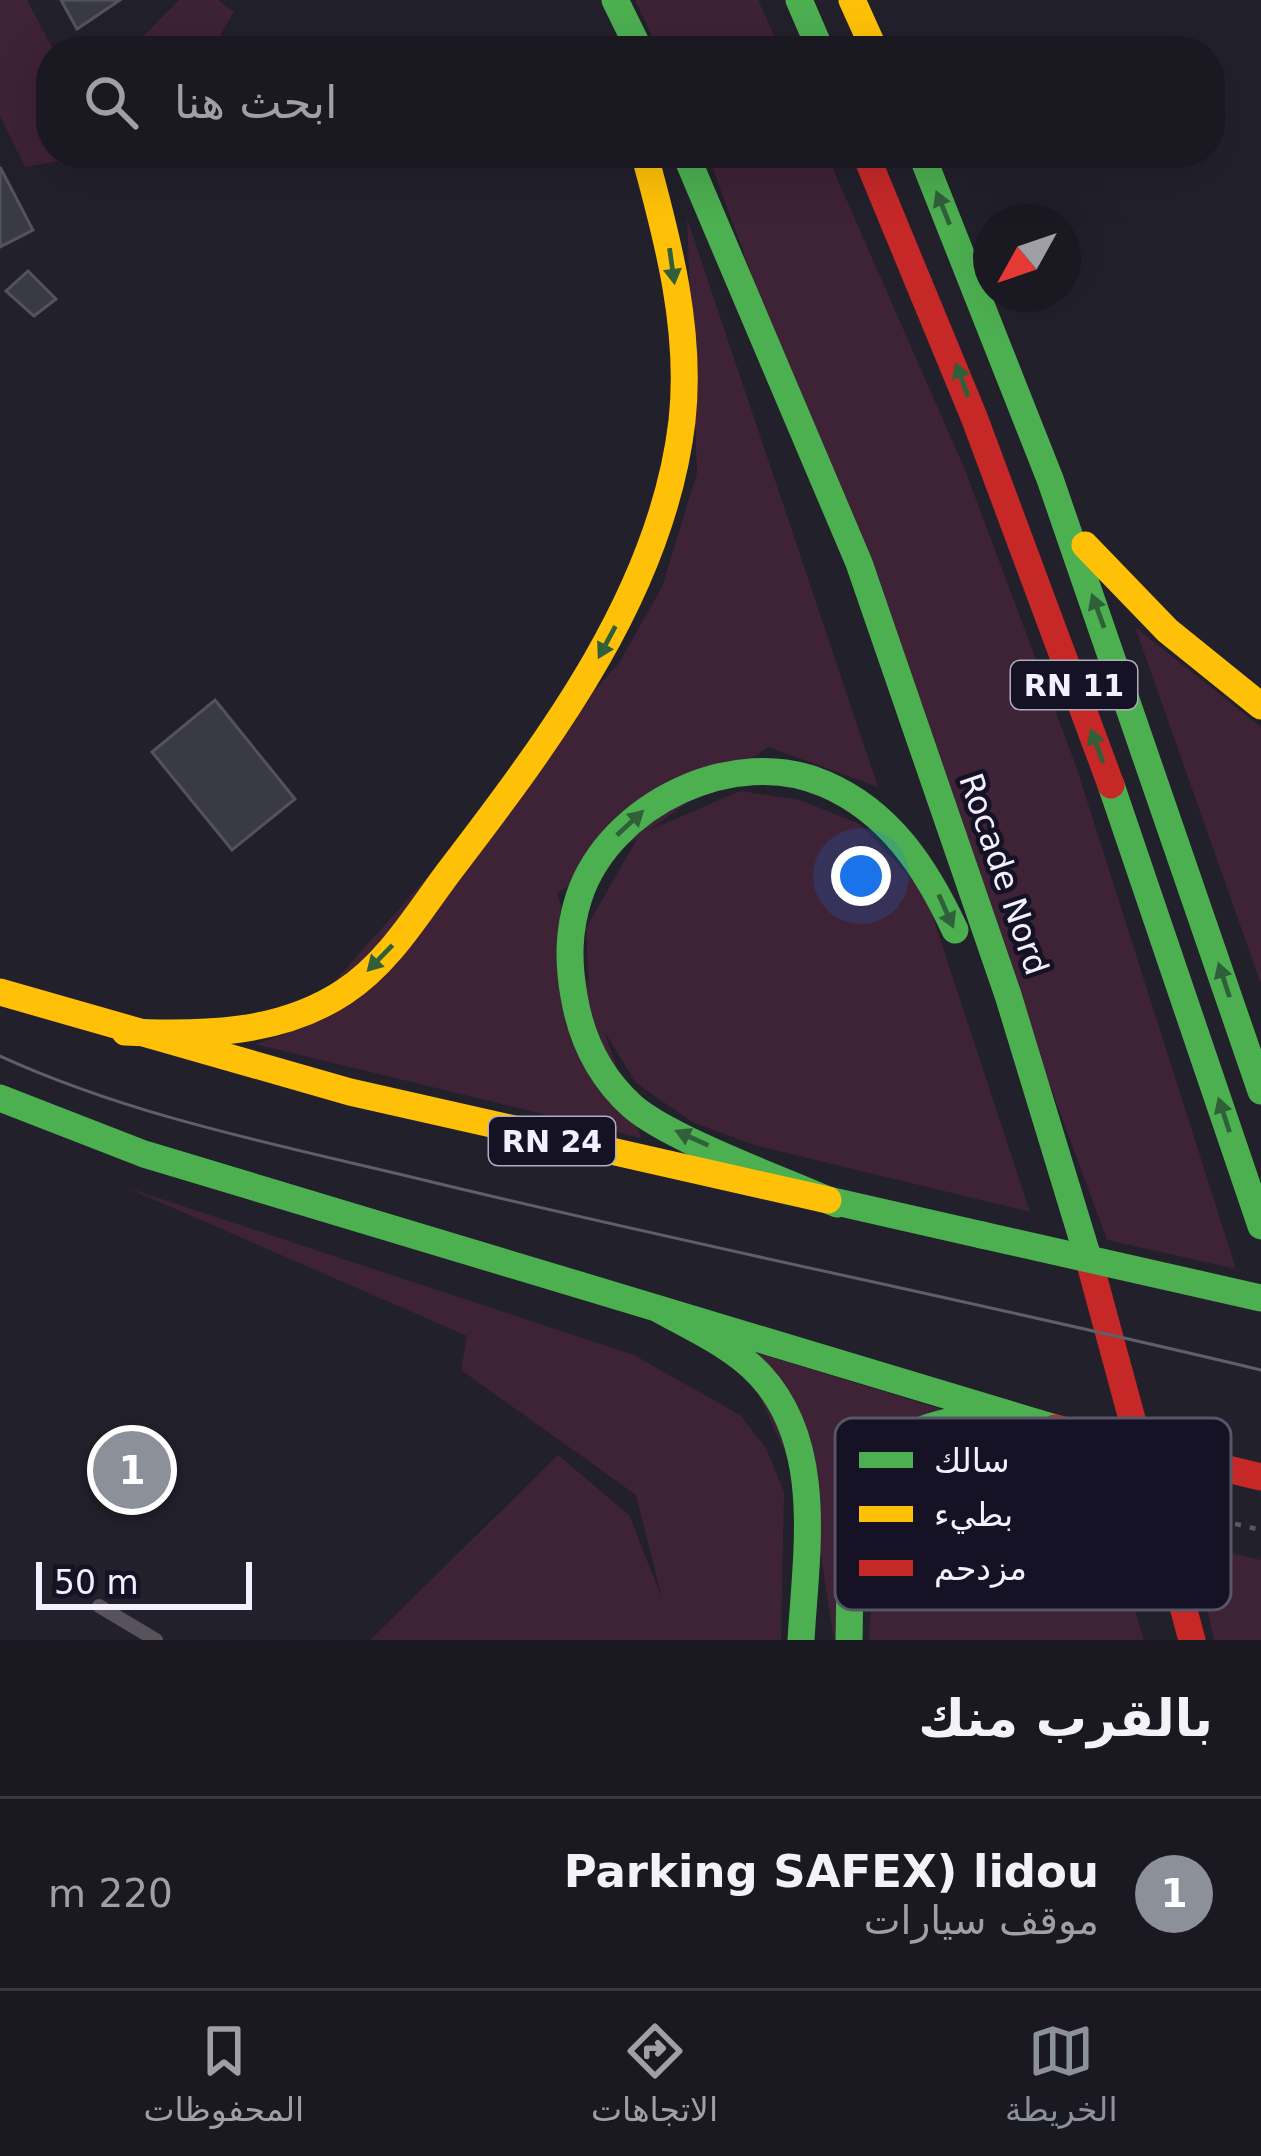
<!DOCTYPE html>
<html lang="ar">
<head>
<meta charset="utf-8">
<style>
  body { margin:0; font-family:"DejaVu Sans","Noto Sans Arabic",sans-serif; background:#232129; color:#f1f3f6; direction:rtl }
  .compass { position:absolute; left:973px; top:204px; width:108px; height:108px; border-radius:50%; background:#1a1820; box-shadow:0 12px 48px #0002; rotate:230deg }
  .scale { position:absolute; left:36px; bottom:30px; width:216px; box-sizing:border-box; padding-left:12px; border:6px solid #f2f0fe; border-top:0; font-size:33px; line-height:42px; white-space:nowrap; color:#f2f0fe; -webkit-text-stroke:9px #151225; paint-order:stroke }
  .you { position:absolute; left:861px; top:876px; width:42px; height:42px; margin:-30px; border:9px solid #fff; border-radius:50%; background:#1a73e8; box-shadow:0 0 0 18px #1a73e833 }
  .badge { display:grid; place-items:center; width:78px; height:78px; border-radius:50%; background:#8c9099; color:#fff; font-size:39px; font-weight:700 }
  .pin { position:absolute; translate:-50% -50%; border:6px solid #fff; box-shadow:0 3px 12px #0006 }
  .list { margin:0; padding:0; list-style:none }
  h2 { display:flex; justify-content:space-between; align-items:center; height:156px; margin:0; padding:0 48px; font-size:51px }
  h2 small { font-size:39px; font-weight:400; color:#9fa0a5 }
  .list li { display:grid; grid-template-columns:78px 1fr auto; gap:36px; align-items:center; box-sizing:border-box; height:192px; padding:0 48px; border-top:3px solid #38373e }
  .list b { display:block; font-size:45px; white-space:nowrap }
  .list p { margin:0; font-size:39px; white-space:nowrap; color:#9fa0a5 }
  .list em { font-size:39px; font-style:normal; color:#9fa0a5 }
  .icon { flex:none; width:66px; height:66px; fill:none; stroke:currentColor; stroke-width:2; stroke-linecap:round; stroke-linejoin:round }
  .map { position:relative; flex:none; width:1261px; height:1640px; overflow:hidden; direction:ltr }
  .search { position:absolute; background:#1a1820; box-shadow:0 12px 48px #0002; left:36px; right:36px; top:36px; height:132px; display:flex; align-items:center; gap:30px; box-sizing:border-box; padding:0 42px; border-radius:48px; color:#9fa0a5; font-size:45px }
  .sheet { height:348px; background:#1a1820 }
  nav { display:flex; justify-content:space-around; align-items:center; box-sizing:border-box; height:168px; border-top:3px solid #38373e; background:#1a1820; font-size:33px; color:#9fa0a5 }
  nav a { display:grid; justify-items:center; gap:6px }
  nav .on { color:#8c9099 }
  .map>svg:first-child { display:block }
</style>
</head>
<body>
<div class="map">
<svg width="1261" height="1640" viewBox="0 0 1261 1640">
  <rect width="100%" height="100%" fill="#22202b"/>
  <!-- green -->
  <g fill="#3e2236">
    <polygon points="0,0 27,0 54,51 51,153 105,153 25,167 0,116"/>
    <polygon points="179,0 218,0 234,12 211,51 154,51 144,36"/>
    <polygon points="635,0 758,0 781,51 659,51"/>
    <polygon points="707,153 826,153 965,470 1076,766 1236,1269 1107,1240"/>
    <polygon points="687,218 878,787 768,747 557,894 641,1138 255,1044 288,1033 619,663 662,587 697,473"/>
    <polygon points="1135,627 1261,727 1261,984"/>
    <polygon points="740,791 800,800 860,824 925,893 1030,1212 754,1145 692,1122 636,1083 590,1008 586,928 640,834"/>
    <polygon points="125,1187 634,1355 740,1415 766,1448 784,1492 781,1640 370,1640 558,1455 629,1515 662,1598 636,1495 461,1370 467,1336"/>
    <polygon points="737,1347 941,1409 910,1424 834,1640 815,1518"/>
    <polygon points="932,1451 951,1451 1100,1495 1144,1640 869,1640 876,1503 891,1476"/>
    <polygon points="1193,1544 1261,1560 1261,1640 1214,1640"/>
  </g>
  <!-- building -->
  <g fill="#393a43" stroke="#52535c" stroke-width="3">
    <polygon points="61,0 120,0 77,29"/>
    <polygon points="0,167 33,230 0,247"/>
    <polygon points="28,271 56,299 34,316 6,291"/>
    <polygon points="215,700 295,799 232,850 152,752"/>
  </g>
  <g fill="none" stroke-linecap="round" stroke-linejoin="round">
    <!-- path -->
    <polyline stroke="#5b5860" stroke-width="4.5" stroke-dasharray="6 9" stroke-linecap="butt" points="973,1460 1060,1482"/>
    <!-- lane -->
    <polyline stroke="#57525b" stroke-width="14" points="99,1606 156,1640"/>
    <!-- fast -->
    <g stroke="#4caf50" stroke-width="27">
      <polyline points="615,0 640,51"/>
      <polyline points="799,0 821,51"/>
      <polyline points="685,153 859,563 1008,995 1090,1264"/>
      <polyline points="921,153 1050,479 1261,1091"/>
      <polyline points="1111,785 1261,1226"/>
      <polyline points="0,1098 144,1154 1055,1428"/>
      <polyline points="828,1200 982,1235"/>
      <path d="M837 1204C786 1181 669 1139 632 1106 600 1077 581 1038 574 996 568 962 568 931 579 897 610 804 735 744 825 784 890 812 926 868 955 930"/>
      <path d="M660 1310C694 1329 733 1346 760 1375 825 1445 806 1553 801 1640"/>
      <path d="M849 1640C851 1576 843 1480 904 1439 932 1420 972 1419 1004 1413"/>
    </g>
    <!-- slow -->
    <g stroke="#ffc107" stroke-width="27">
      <polyline points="852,0 875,51"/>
      <polyline points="1085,545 1168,631 1261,706"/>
      <polyline points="0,992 350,1092 828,1200"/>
      <path d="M125 1032C201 1035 279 1035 344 992 390 962 419 911 451 869 551 738 662 591 682 421 692 331 668 240 644 153"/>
    </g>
    <!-- jam -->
    <g stroke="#c62828" stroke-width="27">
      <polyline points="865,153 974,417 1111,785"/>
      <polyline points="1090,1264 1192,1640"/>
    </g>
    <!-- tram -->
    <path stroke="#625e66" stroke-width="3" d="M0 1056C138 1119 289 1147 436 1183 710 1249 987 1304 1261 1370"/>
    <!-- path-bridge -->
    <polyline stroke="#5b5860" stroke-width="4.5" stroke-dasharray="6 9" stroke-linecap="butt" points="1060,1482 1261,1530"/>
    <!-- fast-bridge -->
    <polyline stroke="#4caf50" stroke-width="27" points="982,1235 1261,1298"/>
    <!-- jam-bridge -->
    <polyline stroke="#c62828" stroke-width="27" points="1055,1428 1261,1477"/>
  </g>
  <!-- one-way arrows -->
  <defs><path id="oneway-solid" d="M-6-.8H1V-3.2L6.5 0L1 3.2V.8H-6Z" transform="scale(3)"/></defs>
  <g fill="#30603a">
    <use href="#oneway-solid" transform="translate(943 208) rotate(-112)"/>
    <use href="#oneway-solid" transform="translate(672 266) rotate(82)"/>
    <use href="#oneway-solid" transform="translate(962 380) rotate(-110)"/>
    <use href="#oneway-solid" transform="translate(1098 611) rotate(-110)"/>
    <use href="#oneway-solid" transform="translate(607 642) rotate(118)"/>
    <use href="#oneway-solid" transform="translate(1097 746) rotate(-110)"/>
    <use href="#oneway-solid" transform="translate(630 823) rotate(-43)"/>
    <use href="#oneway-solid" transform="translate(946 911) rotate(66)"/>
    <use href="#oneway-solid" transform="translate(380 958) rotate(134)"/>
    <use href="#oneway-solid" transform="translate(1224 980) rotate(-108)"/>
    <use href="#oneway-solid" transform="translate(1224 1115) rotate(-108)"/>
    <use href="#oneway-solid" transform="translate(692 1138) rotate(-156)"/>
  </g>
  <g text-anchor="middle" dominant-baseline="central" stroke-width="9" stroke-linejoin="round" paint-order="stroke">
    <!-- shield labels -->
    <g fill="#151225" stroke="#b0adbd" stroke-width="3">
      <rect x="1011" y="661" width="126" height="48" rx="9"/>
      <rect x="489" y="1117" width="126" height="48" rx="9"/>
    </g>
    <g font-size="30" font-weight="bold" fill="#f2f0fe">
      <text x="1074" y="685">RN 11</text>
      <text x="552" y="1141">RN 24</text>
    </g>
    <!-- street labels -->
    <g font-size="33" fill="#f2f0fe" stroke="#151225">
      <text transform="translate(1004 874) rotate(71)">Rocade Nord</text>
    </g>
  </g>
  <!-- legend -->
  <rect x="835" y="1418" width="396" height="192" rx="18" fill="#151225" stroke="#575566" stroke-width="3"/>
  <rect x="859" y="1452" width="54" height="16" fill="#4caf50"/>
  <rect x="859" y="1506" width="54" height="16" fill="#ffc107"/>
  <rect x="859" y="1560" width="54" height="16" fill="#c62828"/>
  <g font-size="33" fill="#f2f0fe">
    <text x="934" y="1472">سالك</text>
    <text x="934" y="1526">بطيء</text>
    <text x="934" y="1580">مزدحم</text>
  </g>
</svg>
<svg class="compass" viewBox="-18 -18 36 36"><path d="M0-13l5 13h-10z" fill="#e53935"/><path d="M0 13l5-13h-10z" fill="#9fa0a5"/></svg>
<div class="scale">50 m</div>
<div class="you"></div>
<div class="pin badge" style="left:132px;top:1470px">1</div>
<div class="search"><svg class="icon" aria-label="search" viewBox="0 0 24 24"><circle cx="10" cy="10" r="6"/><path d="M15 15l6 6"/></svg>ابحث هنا</div>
</div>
<section class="sheet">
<h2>بالقرب منك<small></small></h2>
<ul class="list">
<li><span class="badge">1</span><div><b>Parking SAFEX) lidou</b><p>موقف سيارات</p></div><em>220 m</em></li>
</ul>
</section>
<nav>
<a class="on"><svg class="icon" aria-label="map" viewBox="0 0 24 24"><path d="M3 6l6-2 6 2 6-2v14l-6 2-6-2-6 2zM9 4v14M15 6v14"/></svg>الخريطة</a>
<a><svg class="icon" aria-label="directions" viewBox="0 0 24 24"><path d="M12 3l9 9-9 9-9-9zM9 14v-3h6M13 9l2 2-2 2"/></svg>الاتجاهات</a>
<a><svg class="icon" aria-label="saved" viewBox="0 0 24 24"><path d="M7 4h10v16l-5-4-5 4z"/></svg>المحفوظات</a>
</nav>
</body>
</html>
